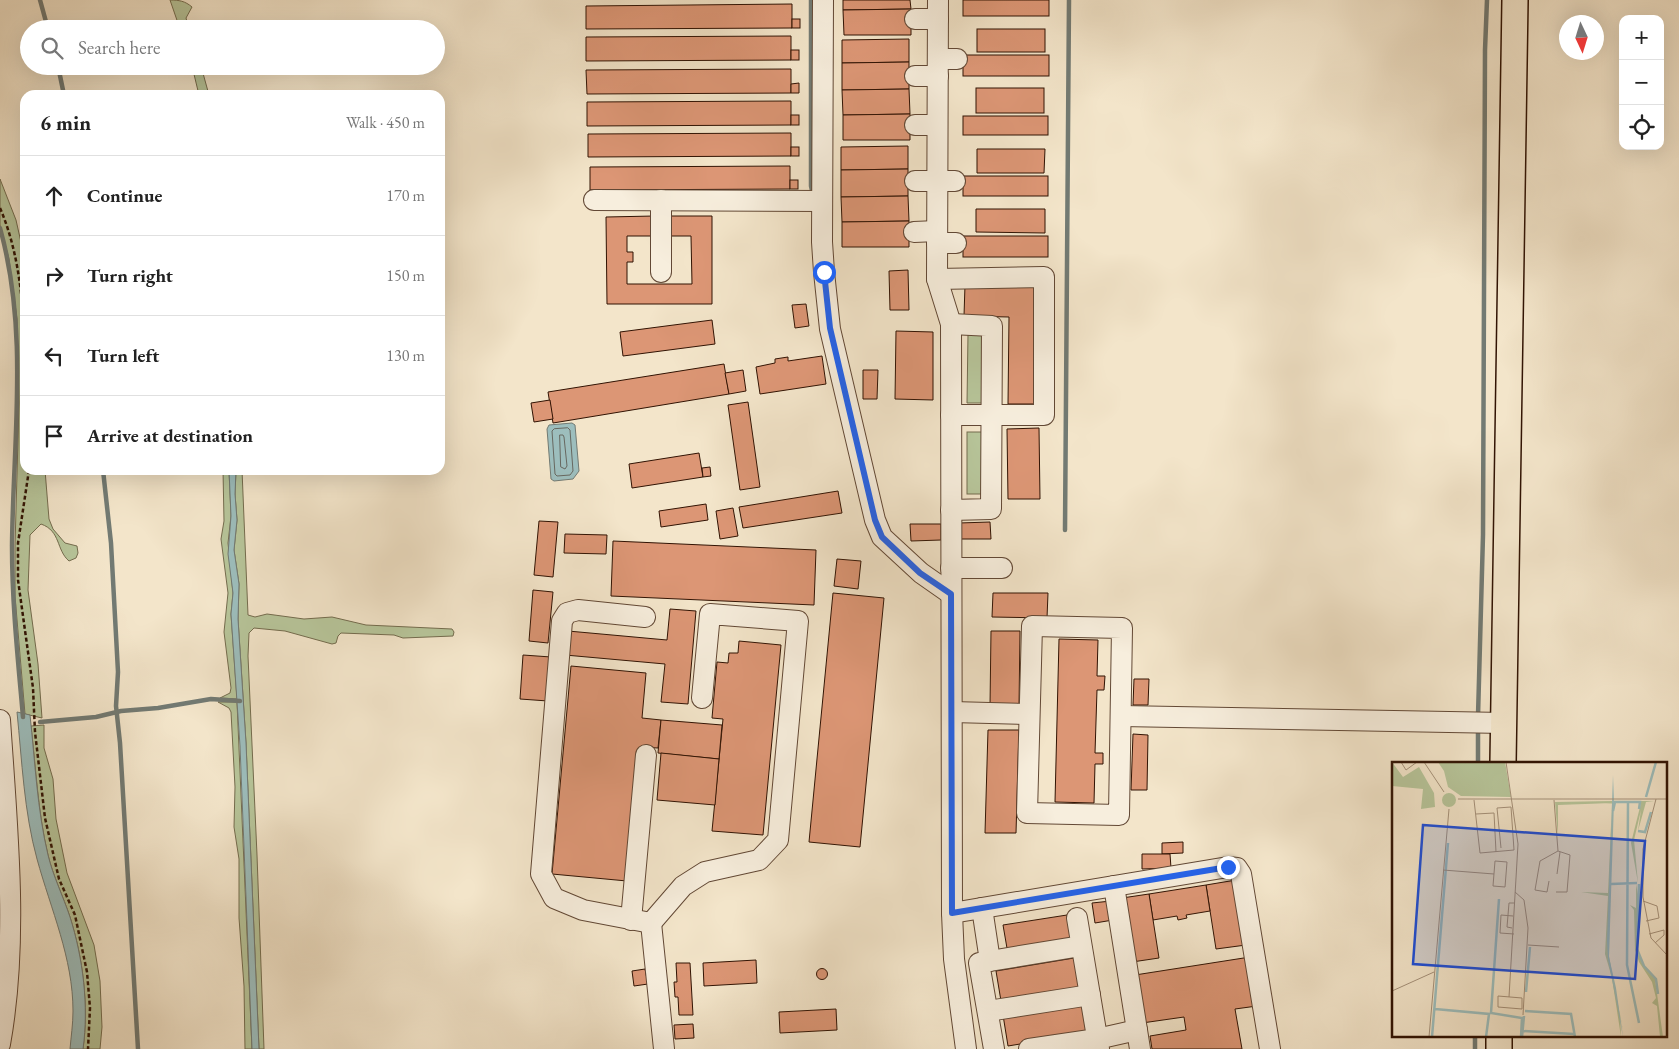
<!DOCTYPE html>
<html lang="en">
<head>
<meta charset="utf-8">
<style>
  body { margin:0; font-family:"EB Garamond",serif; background:#f2f2f2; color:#222 }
  .controls { position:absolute; right:15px; top:15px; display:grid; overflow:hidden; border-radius:10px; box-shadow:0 5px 20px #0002 }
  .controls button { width:45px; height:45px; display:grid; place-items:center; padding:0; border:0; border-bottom:1px solid #e0e0e0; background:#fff; color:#222; font:25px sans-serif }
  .compass { position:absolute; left:1559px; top:15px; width:45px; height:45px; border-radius:50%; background:#fff; box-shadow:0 5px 20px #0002; rotate:176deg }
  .stop { position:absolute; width:15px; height:15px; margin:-11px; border:4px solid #2563eb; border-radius:50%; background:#fff }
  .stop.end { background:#2563eb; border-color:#fff; box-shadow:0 1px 5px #0008 }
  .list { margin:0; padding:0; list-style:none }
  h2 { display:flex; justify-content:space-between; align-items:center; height:65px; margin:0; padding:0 20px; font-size:21px }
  h2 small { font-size:16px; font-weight:400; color:#767676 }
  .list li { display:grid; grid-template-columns:32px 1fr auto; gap:15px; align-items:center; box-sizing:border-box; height:80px; padding:0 20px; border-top:1px solid #e0e0e0 }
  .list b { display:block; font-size:19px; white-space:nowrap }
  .list em { font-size:16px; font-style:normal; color:#767676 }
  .icon { flex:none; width:28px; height:28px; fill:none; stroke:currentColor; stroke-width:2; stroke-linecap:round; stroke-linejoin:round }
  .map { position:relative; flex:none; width:1679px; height:1049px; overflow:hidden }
  .search { position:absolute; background:#fff; box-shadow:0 5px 20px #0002; left:20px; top:20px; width:425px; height:55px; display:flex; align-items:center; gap:12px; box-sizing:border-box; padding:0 18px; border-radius:28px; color:#767676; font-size:19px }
  .panel { position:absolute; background:#fff; box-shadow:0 5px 20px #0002; left:20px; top:90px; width:425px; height:385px; border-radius:15px }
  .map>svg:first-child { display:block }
</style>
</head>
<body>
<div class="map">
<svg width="1679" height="1049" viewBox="0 0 1679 1049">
  <rect width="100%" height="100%" fill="#f3e5ca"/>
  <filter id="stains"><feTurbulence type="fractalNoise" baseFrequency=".004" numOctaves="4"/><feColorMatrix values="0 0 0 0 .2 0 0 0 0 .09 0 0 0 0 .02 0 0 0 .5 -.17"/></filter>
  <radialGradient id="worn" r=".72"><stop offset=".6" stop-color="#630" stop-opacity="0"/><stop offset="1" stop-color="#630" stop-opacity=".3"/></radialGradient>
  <!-- green -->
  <g fill="#b7c59a" stroke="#746c4e">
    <path d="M170 0C179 0 185 1 192 7L186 18 189 29H180Z"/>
    <polygon points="192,66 201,66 209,95 199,95"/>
    <path d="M0 179 16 220 25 260V470H45L49 519 53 529 65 543 77 546 78 553 76 558 69 561C56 550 61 531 41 524L30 535 28 590 38 664 42 718 25 714 15 596V546L19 403 17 319 9 259 0 225Z"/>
    <polygon points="968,334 988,334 988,403 967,403"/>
    <rect x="967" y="432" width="21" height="62"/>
    <polygon points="223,470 229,470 231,516 228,543 233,593 231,614 237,699 220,698 230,693 231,688 224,632 228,593 221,539 224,521"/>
    <polygon points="236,470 242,470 248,615 255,617 267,614 304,619 332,617 366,625 452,629 454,632 453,636 403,638 394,635 341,633 338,636 336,643 332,644 285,631 254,628 249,633 248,656 257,855 264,1049 259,1049 246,743 238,619 239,584 234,550 237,520 235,494"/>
    <polygon points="218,702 237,702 252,1049 245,1049 244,986 239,918 239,859 234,827 235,787 231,712 229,708"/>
    <path d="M44 725V748L53 779 56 819 67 873 94 945 100 981 102 1027 100 1049H83C89 1006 83 958 70 917 63 896 53 876 48 855 38 813 36 769 31 726Z"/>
  </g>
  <!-- water -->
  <g fill="#9dbebd" stroke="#727a73">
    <polygon points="572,423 575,425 579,471 573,479 554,481 551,479 547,429 549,425"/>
    <polygon points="229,470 236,470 235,494 237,520 234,550 239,584 238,619 246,743 259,1049 252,1049 240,746 231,614 233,593 228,554 231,516"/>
    <path d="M17 712 30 715C35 761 37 809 48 855 53 876 63 896 70 917 83 958 89 1006 83 1049H70C71 1037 73 1024 73 1011 73 958 51 910 37 859 24 812 22 761 17 712Z"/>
  </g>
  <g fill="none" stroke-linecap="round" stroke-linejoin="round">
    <!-- shore -->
    <g stroke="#676860" stroke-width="1">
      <polygon points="568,428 570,430 573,471 570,475 557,476 555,474 552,431 554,429"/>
      <polygon points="560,435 563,435 564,437 567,466 565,469 561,467"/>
    </g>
    <!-- stream -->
    <g stroke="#727a73" stroke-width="4.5">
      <polyline points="40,0 48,29"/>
      <polyline points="811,0 811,186 813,195"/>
      <polyline points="58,66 64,95"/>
      <path d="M0 228C29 332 13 440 12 546 12 604 18 660 23 717"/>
      <polyline points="103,470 111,543 118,672 116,706 120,743 138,1049"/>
      <polyline points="1065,530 1069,0"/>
      <polyline points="1478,716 1483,535 1485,50 1487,0"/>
      <polyline points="40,722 96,717 121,711 158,708 211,699 240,701"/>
      <polyline points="1478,763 1478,727"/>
      <polyline points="1475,1049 1475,1035"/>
    </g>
  </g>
  <!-- building -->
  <g fill="#dc9675" stroke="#311303">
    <polygon points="843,0 910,0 911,9 843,10"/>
    <rect x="963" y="0" width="86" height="16"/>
    <polygon points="792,4 792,28 586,29 586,6"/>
    <polygon points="911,9 911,35 844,35 843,10"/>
    <rect x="792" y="19" width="8" height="9"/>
    <rect x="977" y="29" width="68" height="23"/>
    <polygon points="791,36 791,60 586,61 586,37"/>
    <polygon points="909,39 909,62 842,63 842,40"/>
    <rect x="791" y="50" width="8" height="10"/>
    <rect x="963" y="55" width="86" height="21"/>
    <polygon points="909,62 909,89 842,90 842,63"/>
    <polygon points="791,69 791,93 587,94 586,70"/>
    <polygon points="799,83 799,93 791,93 791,84"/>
    <rect x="976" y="88" width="68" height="25"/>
    <polygon points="909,89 910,114 843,115 842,90"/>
    <polygon points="791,101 791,125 587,126 587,102"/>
    <polygon points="910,114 910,140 843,140 843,115"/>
    <rect x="791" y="115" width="8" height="10"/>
    <rect x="963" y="116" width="85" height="19"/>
    <polygon points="791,133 791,156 588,157 588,134"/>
    <polygon points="908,146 908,169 841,170 841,147"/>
    <rect x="791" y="147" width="8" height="9"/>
    <polygon points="977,149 1045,149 1044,173 977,173"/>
    <polygon points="790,166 790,189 590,190 590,167"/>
    <polygon points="908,169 908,196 841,197 841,170"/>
    <rect x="963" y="176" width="85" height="20"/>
    <rect x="790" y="180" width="8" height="9"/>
    <polygon points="908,196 909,221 842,222 841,197"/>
    <polygon points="976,209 1045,209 1045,233 976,232"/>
    <polygon points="654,216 654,236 627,236 627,252 633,252 633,262 627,262 627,284 692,284 691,236 666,236 666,216 712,216 712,304 607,304 606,217"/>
    <polygon points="909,221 909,247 842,247 842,222"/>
    <rect x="963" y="236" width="85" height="21"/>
    <polygon points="908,270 909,310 890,310 889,271"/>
    <polygon points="965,285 1035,286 1034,404 1008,404 1009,317 964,316"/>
    <polygon points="806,304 809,326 795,328 792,305"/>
    <polygon points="712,320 715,344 623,356 620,332"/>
    <polygon points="896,331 933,332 933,400 895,399"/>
    <polygon points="822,356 826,384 760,394 756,367 775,363 775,359 788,357 788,361"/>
    <polygon points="724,364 729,394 553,423 548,392"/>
    <polygon points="743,370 746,391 729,394 725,373"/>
    <polygon points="863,370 878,370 877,399 863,399"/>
    <polygon points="550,400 553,419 534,422 531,403"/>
    <polygon points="748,402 760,487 740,490 728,405"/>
    <polygon points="1039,428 1040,499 1008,499 1007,429"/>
    <polygon points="699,453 703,477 632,488 629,464"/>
    <polygon points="710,467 711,476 703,477 702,468"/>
    <polygon points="838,491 842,513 743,528 739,507"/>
    <polygon points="706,504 708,520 661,527 659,511"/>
    <polygon points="733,508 738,536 720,539 716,511"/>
    <polygon points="539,521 558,522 553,577 534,575"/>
    <polygon points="990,522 991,539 959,539 959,523"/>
    <polygon points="910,524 941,524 941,540 911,541"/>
    <polygon points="565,534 607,535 606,554 564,553"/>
    <polygon points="613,541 816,550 814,605 611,596"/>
    <polygon points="837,559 861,561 858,589 834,586"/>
    <polygon points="533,590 553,592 548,643 529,641"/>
    <polygon points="833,593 884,598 860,847 809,842"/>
    <polygon points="993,593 1048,593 1047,618 992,617"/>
    <polygon points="670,609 696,611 688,704 661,702 665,664 565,655 568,631 667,640"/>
    <polygon points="991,631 1020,631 1019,707 990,706"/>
    <polygon points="1059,639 1098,640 1097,676 1105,676 1104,690 1097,690 1095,753 1103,753 1103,764 1095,764 1094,803 1055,802"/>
    <polygon points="739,641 781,645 763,835 712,831 723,719 712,718 717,662 728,663 729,653 738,653"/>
    <polygon points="523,655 551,657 548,701 520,699"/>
    <polygon points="571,666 646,673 642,718 661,720 658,748 640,747 627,881 552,874"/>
    <polygon points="1134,679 1149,679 1148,705 1133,705"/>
    <polygon points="661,720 722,725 719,759 658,753"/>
    <polygon points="988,730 1019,730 1016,833 985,833"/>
    <polygon points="1133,734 1148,735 1147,790 1131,790"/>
    <polygon points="661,753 719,759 715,805 657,800"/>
    <polygon points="1183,842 1183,853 1162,854 1162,843"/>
    <polygon points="1142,854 1170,854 1171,868 1142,869"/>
    <polygon points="1236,880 1246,945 1216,949 1206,885"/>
    <polygon points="1206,885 1210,911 1186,915 1187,918 1178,920 1177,916 1153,920 1149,894"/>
    <polygon points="1149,894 1159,958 1132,962 1122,898"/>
    <polygon points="1111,901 1113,920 1095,923 1092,903"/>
    <polygon points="1067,915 1072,943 1008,954 1003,925"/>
    <polygon points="1250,957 1257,1006 1235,1009 1242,1049 1152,1049 1150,1036 1186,1030 1184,1017 1142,1023 1135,975"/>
    <polygon points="1074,958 1079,988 1001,1001 996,971"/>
    <polygon points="756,960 757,983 704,986 703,963"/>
    <polygon points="676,963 690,963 693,1015 679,1015 678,997 675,997 674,982 677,982"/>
    <circle cx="822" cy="974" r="5.5"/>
    <polygon points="645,969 648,984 634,986 632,971"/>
    <polygon points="1081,1002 1087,1033 1008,1046 1003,1015"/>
    <polygon points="836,1009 837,1030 780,1033 779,1012"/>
    <polygon points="693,1024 694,1038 675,1039 674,1025"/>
  </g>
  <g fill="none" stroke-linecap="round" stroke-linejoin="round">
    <!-- minor casing -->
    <g stroke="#624835" stroke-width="22">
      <g id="minor">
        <polyline points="823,0 822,242 824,272 830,329 875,520 882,537 921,573 951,594"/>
        <polyline points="938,0 937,279 951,324 952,913 954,959 966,1049"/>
        <polyline points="915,19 938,19"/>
        <polyline points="938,59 957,59"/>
        <polyline points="915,76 938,76"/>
        <polyline points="915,125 937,125"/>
        <polyline points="915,181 955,181"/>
        <polyline points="594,200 822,201"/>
        <polyline points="914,232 937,231"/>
        <polyline points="937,243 956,243"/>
        <polyline points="661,272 661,200"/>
        <polyline points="937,279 1044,277 1044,415 951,415"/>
        <polyline points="951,510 991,509 992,326 951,324"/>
        <polyline points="951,568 1002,568"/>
        <polyline points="645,617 578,610 567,613 562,621 541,874 554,898 583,910 651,923 683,886 705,872 759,860 778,840 798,621 710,614 702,698"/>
        <polygon points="1032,626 1122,628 1119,815 1027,813"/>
        <polyline points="952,712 1029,714"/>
        <polyline points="1121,716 1504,723"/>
        <path d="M0 720C7 826 19 939 0 1044"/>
        <polyline points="1114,886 1140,1049"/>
        <polyline points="982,908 990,961 979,963 994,1049"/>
        <polyline points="952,913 1228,867 1237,868 1241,874 1270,1049"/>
        <polyline points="1077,918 1099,1049"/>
        <polyline points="631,920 646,755"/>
        <polyline points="651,923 664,1049"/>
        <polyline points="990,961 1081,946"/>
        <polyline points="988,1011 1090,995"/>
        <polyline points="1029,1049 1097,1039 1137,1030"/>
      </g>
    </g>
    <!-- major casing -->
    <g stroke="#311303" stroke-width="28">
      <g id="major">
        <polyline points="1503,763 1515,0"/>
        <polyline points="1499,1049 1499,1035"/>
      </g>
    </g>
    <!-- path -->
    <g stroke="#311303" stroke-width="2.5" stroke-dasharray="4 2.5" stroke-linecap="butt">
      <path d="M0 208C18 250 22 294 25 339"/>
      <polyline points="29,470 18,543 18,580 33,688 35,732 45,818 59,879 75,915 87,972 90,1008 88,1049"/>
    </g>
    <!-- minor -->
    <use href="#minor" stroke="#f7eedd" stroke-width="20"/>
    <!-- major -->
    <use href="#major" stroke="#f3e5ca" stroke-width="25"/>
  </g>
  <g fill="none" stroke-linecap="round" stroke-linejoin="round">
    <!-- route -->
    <polyline stroke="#2563eb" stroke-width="6" points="824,272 830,328 875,520 882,537 920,573 951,594 952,913 1228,867"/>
  </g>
  <!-- overview -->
  <g transform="translate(1392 762)">
    <rect width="275" height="275" fill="#f3e5ca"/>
    <path d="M0 0 11 15 27 5 42 31 43 45 29 47 31 27 0 24ZM46 0H113L119 35 69 34 56 25 52 9ZM50 38a7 7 0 1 1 14 0a7 7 0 1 1-14 0ZM220 39 217 194 232 275 228 252 229 275 220 216 213 192 216 134 189 130 216 131 220 41 166 43V74L163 40ZM222 39H262L254 40 246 69 249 48 242 78 246 121 239 81 249 41ZM244 122 247 138 244 183 250 201 263 217 271 275H268L265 244 260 241 264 236 260 220 247 200 243 188 242 148 238 143 244 146Z" fill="#b7c59a"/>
    <path d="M221 13 222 40 217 195 224 226 231 275 216 197 215 179Z" fill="#9dbebd"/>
    <path fill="none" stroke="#9dbebd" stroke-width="2.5" d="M254 35 264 0M237 40H248L247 47M221 49 223 40H236L235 203 247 261M246 69 253 70 259 50M219 122 245 121M247 122 245 187 252 204 264 217 266 232M107 137 99 251 130 256 129 275M134 230 138 185M43 247 97 252 94 275M133 249 179 252 183 275M131 269 182 272M40 275 56 81M130 275 132 254"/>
    <path fill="none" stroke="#a5917a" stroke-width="1" d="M9 0 14 8 25 0M32 0 52 30M114 0 126 82 117 235M66 37H275M264 37 251 87V135L259 176 275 193M82 38 88 91 122 88M162 38 166 89M84 52 102 51 104 90M109 86 105 46 119 45 122 88M103 99 115 100 113 125 101 124ZM51 108 102 112M165 112 168 90M157 119 155 130 143 128 148 99 166 89 178 93 175 130H164M123 130 132 138 136 166 131 253M251 139 265 144 267 156 254 159M121 154 109 153 108 171 122 172M120 166 115 165 117 141H122M257 172 272 168V173L263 181M136 183 167 185M0 229 42 210M106 234 130 236V247L106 245ZM37 275 57 47"/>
    <path fill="#1d4ed8" fill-opacity="0.15" stroke="#1d4ed8" stroke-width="2.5" d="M31 63 253 79 243 217 21 202Z"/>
    <rect width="275" height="275" fill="none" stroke="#311303" stroke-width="2.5"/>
  </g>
  <rect width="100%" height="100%" filter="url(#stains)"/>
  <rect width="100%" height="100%" fill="url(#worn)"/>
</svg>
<div class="controls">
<button>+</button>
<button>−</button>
<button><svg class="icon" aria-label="locate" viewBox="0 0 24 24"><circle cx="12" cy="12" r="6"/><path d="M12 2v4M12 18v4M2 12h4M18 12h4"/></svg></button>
</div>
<svg class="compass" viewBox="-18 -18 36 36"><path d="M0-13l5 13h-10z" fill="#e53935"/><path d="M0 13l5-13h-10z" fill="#767676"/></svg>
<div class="stop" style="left:824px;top:272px"></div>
<div class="stop end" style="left:1228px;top:867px"></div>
<div class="search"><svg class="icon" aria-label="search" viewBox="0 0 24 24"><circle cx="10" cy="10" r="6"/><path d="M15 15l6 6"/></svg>Search here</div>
<section class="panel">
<h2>6 min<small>Walk · 450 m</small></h2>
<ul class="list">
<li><svg class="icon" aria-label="ahead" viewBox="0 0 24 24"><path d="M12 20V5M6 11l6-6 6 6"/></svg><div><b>Continue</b></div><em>170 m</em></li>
<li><svg class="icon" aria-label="right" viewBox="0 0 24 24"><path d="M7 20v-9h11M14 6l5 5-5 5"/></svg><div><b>Turn right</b></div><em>150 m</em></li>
<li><svg class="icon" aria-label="left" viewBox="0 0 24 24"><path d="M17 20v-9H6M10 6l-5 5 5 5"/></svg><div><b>Turn left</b></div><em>130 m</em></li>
<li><svg class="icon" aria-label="arrive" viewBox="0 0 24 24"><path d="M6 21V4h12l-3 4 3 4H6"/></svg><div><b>Arrive at destination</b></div></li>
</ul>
</section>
</div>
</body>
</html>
